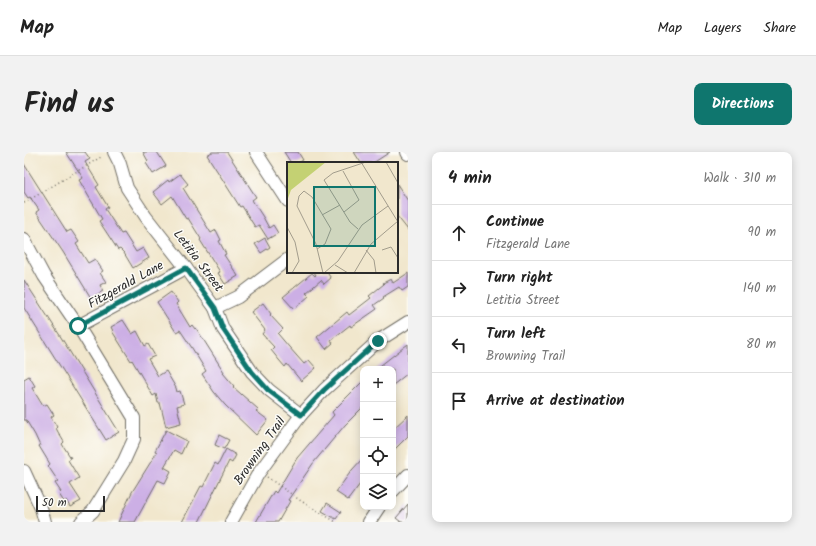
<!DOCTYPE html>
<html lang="en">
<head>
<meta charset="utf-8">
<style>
  body { margin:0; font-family:Kalam,sans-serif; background:#f2f2f2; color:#222 }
  .controls { position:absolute; right:12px; bottom:12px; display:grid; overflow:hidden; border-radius:8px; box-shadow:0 2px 10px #0003 }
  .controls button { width:36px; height:36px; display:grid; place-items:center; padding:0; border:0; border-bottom:1px solid #e0e0e0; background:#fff; color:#222; font:20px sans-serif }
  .scale { position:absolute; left:12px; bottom:10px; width:69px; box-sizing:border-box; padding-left:4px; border:2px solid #2b2b2b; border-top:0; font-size:11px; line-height:14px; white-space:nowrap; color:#2b2b2b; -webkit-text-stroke:3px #fdfcf7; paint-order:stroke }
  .stop { position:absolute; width:12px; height:12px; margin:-9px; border:3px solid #0f766e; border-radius:50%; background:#fff }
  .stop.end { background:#0f766e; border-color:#fff; box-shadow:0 1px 4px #0008 }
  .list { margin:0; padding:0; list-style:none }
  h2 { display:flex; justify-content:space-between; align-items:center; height:52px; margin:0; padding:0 16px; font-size:17px }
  h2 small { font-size:13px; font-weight:400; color:#767676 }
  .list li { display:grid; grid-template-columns:26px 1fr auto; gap:12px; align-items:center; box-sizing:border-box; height:56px; padding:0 16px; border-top:1px solid #e0e0e0 }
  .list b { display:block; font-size:15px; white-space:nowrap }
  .list p { margin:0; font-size:13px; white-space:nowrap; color:#767676 }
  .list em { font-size:13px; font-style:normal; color:#767676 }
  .icon { flex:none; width:22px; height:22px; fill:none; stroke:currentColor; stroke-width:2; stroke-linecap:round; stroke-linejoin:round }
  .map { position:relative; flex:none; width:384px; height:370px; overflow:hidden; border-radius:8px }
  header { display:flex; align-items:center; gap:24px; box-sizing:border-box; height:56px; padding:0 20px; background:#fff; border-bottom:1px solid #e0e0e0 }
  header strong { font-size:19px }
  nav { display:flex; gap:22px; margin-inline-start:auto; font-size:14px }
  .intro { display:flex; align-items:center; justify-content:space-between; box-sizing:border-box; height:96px; padding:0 24px }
  h1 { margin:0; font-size:28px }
  .button { padding:10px 18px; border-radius:8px; background:#0f766e; color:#fff; font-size:14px; font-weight:700 }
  main { display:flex; gap:24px; padding:0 24px }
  aside { flex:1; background:#fff; border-radius:8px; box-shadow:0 2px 10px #0003 }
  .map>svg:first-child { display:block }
</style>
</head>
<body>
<header>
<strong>Map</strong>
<nav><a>Map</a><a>Layers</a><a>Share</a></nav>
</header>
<div class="intro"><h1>Find us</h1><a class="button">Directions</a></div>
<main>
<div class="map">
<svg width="384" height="370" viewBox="0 0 384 370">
  <rect width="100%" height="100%" fill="#fdfcf7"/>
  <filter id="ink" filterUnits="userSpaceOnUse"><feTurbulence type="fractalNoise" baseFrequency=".025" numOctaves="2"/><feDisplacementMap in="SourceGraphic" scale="8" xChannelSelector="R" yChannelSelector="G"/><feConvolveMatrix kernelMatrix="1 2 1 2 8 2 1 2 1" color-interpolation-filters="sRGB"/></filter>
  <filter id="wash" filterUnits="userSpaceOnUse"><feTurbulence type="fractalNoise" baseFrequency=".012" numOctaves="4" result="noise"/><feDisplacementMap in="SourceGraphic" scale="16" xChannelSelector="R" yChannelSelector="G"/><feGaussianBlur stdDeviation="0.9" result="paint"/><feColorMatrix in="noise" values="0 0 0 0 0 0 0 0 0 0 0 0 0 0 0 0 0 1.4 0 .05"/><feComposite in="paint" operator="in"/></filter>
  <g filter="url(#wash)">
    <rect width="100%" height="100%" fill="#f1e7cd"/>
    <g id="blocks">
      <!-- building -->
      <g fill="#ccafe5">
        <polygon points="42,0 61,0 66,7 61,10 75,33 72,35 84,55 81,57 97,82 100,81 112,100 119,96 125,106 109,116 100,101 96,97 94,98 75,69 78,67 55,28 59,26"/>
        <polygon points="119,0 133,0 142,14 129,22 122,11 124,9"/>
        <polygon points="188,0 203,0 232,45 228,48 239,65 245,76 249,73 254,81 244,87 235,73 231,75 218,54 216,55 183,3"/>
        <polygon points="260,0 274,0 279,8 274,11 267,11"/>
        <polygon points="330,0 366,0 349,11 337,11"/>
        <polygon points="0,12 43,80 47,78 55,90 52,92 64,111 71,107 79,119 76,121 82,130 76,133 79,139 67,146 39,100 12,60 15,58 6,45 4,46 0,40"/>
        <polygon points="156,22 164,32 159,36 187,81 192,78 197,88 195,89 202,102 200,103 214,124 201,132 194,121 196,120 176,88 177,87 164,66 162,67 148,44 138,52 129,40 144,28 145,30"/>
        <polygon points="373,32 384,49 384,78 373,64"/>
        <polygon points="241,86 246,95 237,101 231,92"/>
        <polygon points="290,120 306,120 304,122 307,126 300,132 297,128 282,141 285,144 270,157 259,145 288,121 291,124 292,123"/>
        <polygon points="384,121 384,135 378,139 375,135 359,145 360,146 350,153 353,157 327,175 326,173 307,188 309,191 302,197 293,185 323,160 325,163 347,146 345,144 360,132 359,131 367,127 369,131"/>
        <polygon points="0,128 35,182 95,280 82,288 0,156"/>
        <polygon points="147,140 154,150 152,152 166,175 168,173 171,177 172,176 200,220 199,221 210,234 209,235 234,257 232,259 244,268 232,283 201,253 190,240 178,222 182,219 168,196 156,178 152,180 133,150"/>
        <polygon points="239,151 247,162 246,163 259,177 254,182 265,195 280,212 285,208 292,216 277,229 263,212 261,215 255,208 247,198 250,195 238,182 241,178 227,160"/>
        <polygon points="99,168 108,182 113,179 121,194 124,192 131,204 124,207 134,224 142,219 152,236 153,240 156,239 160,252 153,254 157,271 142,275 136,251 134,251 132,242 129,244 108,208 107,209 88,179 89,179 87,175"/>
        <polygon points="384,192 384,221 369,233 369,217 352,217"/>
        <polygon points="5,224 11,234 8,236 19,254 23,252 30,263 27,265 33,275 32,276 34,280 40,290 38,292 47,306 44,308 55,326 46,332 57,349 46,355 42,348 40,350 35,342 37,340 31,331 34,329 24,314 26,312 15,294 16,294 11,283 2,268 0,268 0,227"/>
        <polygon points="339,229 339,255 321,273 290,310 264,348 266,349 254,370 232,370 250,339 252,341 273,306 310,263 308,260"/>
        <polygon points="384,263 384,284 369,299 369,277"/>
        <polygon points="142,278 163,289 157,302 150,298 140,315 147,319 141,331 134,328 111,370 94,370 108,340 133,300 131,299"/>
        <polygon points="195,283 205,288 200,297 191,293"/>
        <polygon points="202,297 212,303 208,311 205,309 175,370 158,370 177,334 179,335 191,311 194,313"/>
        <polygon points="339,306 339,328 324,348 312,340 328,318"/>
        <polygon points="303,351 317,360 312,367 298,359"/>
        <polygon points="384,352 384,370 377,370 372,366"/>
      </g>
    </g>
  </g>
  <g filter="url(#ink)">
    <use href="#blocks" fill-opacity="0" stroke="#706d64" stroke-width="1"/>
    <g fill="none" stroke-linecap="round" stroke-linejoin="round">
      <!-- minor casing -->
      <g stroke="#706d64" stroke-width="14">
        <g id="minor">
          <polyline points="90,0 96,12 103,36 122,65 162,116 191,156 199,177 228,220 245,238 277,263"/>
          <polyline points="232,0 264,49"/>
          <polyline points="383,0 384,2"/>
          <polyline points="0,87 20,124 54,174 110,266 110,287 100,309 69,359 57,370"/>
          <polyline points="191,156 214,145 264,107"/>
          <polyline points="54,174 162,116"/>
          <polyline points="0,319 17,356 21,370"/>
          <polyline points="369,339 384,323"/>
          <polyline points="207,370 234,322 277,263 300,238 354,189 384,170"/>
          <polyline points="345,370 355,355"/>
        </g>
      </g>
      <!-- path -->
      <g stroke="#706d64" stroke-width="1.5" stroke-dasharray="1 3" stroke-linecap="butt">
        <polyline points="0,51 77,5"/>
        <polyline points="243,325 277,349 312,370"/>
      </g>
      <!-- minor -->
      <use href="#minor" stroke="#fff" stroke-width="12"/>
    </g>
  </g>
  <g fill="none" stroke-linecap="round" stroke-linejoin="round" filter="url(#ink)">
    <!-- route -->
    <polyline stroke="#0f766e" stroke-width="5" points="54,174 162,116 191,156 199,177 228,220 244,238 277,263 300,238 354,189"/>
  </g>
  <g text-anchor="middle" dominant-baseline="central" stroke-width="3" stroke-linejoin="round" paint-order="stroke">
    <!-- street labels -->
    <g font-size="13" fill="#2b2b2b" stroke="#fdfcf7">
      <text transform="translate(174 109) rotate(53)">Letitia Street</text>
      <text transform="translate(102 133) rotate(-29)">Fitzgerald Lane</text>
      <text transform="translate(236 299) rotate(-55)">Browning Trail</text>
    </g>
  </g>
  <!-- overview -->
  <g transform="translate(263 10)">
    <rect width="111" height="111" fill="#f1e7cd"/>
    <path d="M0 0H39L4 28 0 39Z" fill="#c4d173"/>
    <path fill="none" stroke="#a29c8c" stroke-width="1" d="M74 0 111 60M99 0 111 21M56 9 72 38 57 50M35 53 53 43M0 65 8 80 12 99 5 111M71 67 63 60 37 18 46 11 79 0M30 87 38 82 44 67 25 35 17 29 12 34 10 44 29 82 36 111M79 88 87 98 89 111M95 88 104 85 111 96M48 103 61 111M37 111 51 99 75 63 101 44M67 111 84 82 111 59"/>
    <path fill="#0f766e" fill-opacity="0.15" stroke="#0f766e" stroke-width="2" d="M27 25H88V84H27Z"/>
    <rect width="111" height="111" fill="none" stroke="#2b2b2b" stroke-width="2"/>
  </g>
</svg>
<div class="controls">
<button>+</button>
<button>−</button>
<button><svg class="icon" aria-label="locate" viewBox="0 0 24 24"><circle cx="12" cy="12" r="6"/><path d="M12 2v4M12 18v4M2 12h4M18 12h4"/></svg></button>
<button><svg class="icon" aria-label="layers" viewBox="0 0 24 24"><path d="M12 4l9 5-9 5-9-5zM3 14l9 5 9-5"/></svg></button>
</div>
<div class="scale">50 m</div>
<div class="stop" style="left:54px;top:174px"></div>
<div class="stop end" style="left:354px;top:189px"></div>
</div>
<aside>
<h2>4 min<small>Walk · 310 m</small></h2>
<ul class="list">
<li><svg class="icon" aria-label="ahead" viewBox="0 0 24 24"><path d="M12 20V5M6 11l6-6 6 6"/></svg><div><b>Continue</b><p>Fitzgerald Lane</p></div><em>90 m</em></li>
<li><svg class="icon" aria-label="right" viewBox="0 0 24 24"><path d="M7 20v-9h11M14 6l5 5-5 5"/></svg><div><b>Turn right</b><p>Letitia Street</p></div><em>140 m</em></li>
<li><svg class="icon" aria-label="left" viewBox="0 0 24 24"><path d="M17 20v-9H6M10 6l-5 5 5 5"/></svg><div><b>Turn left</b><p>Browning Trail</p></div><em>80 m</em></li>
<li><svg class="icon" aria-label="arrive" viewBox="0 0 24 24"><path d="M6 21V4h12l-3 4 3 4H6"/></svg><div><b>Arrive at destination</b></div></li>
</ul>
</aside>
</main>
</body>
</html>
